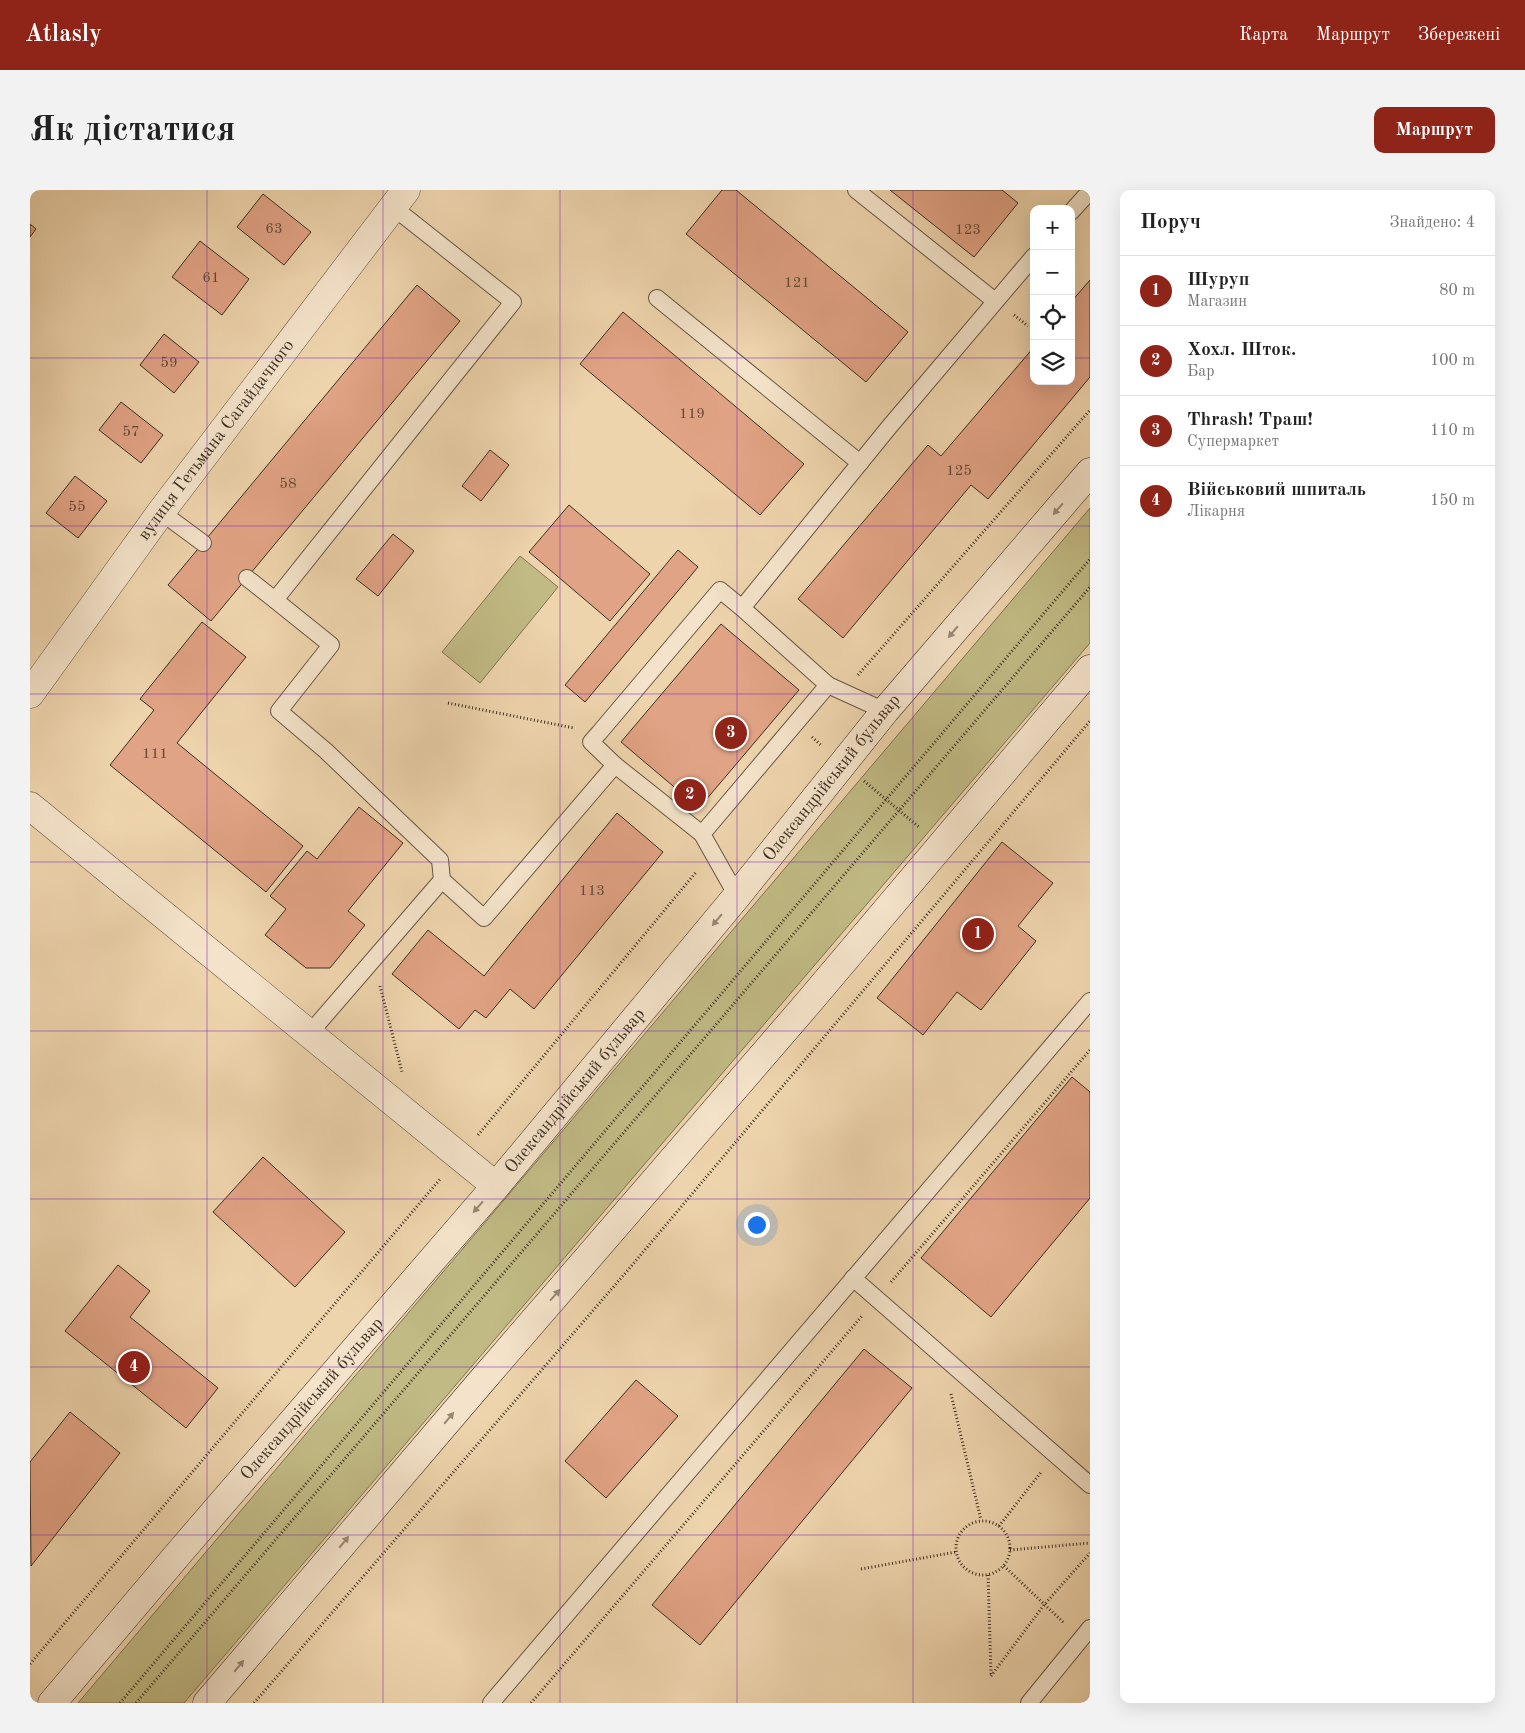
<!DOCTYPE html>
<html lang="uk">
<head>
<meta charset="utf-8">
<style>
  body { margin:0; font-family:"Old Standard TT",serif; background:#f2f2f2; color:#222 }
  .controls { position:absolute; right:15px; top:15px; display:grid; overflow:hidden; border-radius:10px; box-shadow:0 5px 20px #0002 }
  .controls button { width:45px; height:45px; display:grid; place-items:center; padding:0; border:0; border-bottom:1px solid #e0e0e0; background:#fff; color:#222; font:25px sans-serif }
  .you { position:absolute; left:726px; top:1034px; width:18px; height:18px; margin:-12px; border:4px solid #fff; border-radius:50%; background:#1a73e8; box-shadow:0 0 0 8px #1a73e833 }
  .badge { display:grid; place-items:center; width:32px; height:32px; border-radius:50%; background:#8f2418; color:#fff; font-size:16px; font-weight:700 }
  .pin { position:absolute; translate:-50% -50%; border:2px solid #fff; box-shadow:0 1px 5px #0006 }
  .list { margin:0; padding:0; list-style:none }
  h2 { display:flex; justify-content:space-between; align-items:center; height:65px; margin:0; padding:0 20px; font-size:21px }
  h2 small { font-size:16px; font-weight:400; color:#767676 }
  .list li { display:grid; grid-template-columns:32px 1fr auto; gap:15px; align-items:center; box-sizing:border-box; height:70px; padding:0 20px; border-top:1px solid #e0e0e0 }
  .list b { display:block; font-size:19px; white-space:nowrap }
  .list p { margin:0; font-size:16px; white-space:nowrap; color:#767676 }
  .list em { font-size:16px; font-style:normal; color:#767676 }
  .icon { flex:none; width:28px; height:28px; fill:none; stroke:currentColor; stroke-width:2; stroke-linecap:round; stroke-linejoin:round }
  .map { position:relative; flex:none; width:1060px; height:1513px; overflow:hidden; border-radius:10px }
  header { display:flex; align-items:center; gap:30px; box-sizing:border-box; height:70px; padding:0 25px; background:#8f2418; color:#fff }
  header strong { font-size:24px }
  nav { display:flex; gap:28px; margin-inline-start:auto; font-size:18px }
  .intro { display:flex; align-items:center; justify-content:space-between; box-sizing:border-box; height:120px; padding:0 30px }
  h1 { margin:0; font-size:35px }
  .button { padding:12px 22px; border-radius:10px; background:#8f2418; color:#fff; font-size:18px; font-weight:700 }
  main { display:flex; gap:30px; padding:0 30px }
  aside { flex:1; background:#fff; border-radius:10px; box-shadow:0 5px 20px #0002 }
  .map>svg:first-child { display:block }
</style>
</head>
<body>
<header>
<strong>Atlasly</strong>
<nav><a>Карта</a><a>Маршрут</a><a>Збережені</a></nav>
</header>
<div class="intro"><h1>Як дістатися</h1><a class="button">Маршрут</a></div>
<main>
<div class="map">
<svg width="1060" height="1513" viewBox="0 0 1060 1513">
  <rect width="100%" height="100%" fill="#eed4ad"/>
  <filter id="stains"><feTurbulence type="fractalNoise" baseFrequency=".004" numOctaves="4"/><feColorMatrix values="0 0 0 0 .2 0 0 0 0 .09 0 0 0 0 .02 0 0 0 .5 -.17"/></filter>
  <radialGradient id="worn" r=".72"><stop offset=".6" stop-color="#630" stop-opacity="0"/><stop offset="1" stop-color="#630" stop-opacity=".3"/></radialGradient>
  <!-- green -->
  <g fill="#c1ba84" stroke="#7e7452">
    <polygon points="1060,318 1060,453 154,1513 48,1513"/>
    <polygon points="490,366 528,397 450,493 412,462"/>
  </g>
  <!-- building -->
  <g fill="#e1a385" stroke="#3a2e20">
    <polygon points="692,0 706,0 878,142 836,192 656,44"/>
    <polygon points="860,0 972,0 988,13 944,67"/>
    <polygon points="233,4 281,42 254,75 207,37"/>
    <polygon points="0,34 6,39 0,47"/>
    <polygon points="170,51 219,89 192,125 142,87"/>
    <polygon points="1060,90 1060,187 958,309 941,295 813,448 768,409 898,255 911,266 1004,157 1004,191 1041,191 1041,112"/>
    <polygon points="387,95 430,131 181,431 138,395"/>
    <polygon points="593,122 774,274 730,325 550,174"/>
    <polygon points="134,144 169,172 144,203 110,175"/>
    <polygon points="91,212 133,245 111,273 69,240"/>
    <polygon points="460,260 479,275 451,311 432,296"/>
    <polygon points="45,286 77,311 48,348 16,323"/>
    <polygon points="539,315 620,384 580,431 499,362"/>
    <polygon points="363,344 384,361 348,406 326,389"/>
    <polygon points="648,360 668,377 555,512 535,495"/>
    <polygon points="172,432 216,467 147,553 273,656 236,702 80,575 124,520 110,509"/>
    <polygon points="691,434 769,500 669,618 591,552"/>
    <polygon points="329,617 373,653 318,721 335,735 300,778 276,778 235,745 256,719 240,706 277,661 287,669"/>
    <polygon points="587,623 633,662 504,819 480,799 456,828 445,820 429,839 362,784 398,740 454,786"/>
    <polygon points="972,652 1023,693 988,736 1006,751 951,820 927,802 893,845 847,808"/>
    <polygon points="1042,887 1060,902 1060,1008 961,1127 891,1068"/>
    <polygon points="233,967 315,1042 265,1097 183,1022"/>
    <polygon points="88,1075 120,1101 100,1127 188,1198 156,1238 35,1141"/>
    <polygon points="834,1159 882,1198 670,1455 622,1415"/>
    <polygon points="606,1190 648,1226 576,1308 535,1271"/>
    <polygon points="40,1222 90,1263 1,1376 0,1272"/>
  </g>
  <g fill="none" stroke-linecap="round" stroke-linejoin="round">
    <!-- service casing -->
    <g stroke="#675843" stroke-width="18">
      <g id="service">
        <polyline points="826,0 965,111"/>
        <polyline points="363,17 483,112 245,410 301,455 249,521 296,561 410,670 412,690 454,728 585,575 561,552 569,543 690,400 712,418 860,236 1004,66"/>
        <polyline points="1041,22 1060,1"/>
        <polyline points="627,108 830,273"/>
        <polyline points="131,322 173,353"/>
        <polyline points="217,388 245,410"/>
        <polyline points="712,418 798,495"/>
        <polyline points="585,575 672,644"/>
        <polyline points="707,706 672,644 798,495 855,521"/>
        <polyline points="279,844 412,690"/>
        <polyline points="823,1088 1060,1295"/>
        <polyline points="461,1513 1060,811"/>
        <polyline points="999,1513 1060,1438"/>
      </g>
    </g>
    <!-- minor casing -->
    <g stroke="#675843" stroke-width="29">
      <g id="minor">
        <path id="s1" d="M0 504 131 322 376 0"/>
        <polyline points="0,616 466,996"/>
      </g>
    </g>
    <!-- secondary casing -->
    <g stroke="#3a2e20" stroke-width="29">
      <g id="secondary">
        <path id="s2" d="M22 1513 155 1356 466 996 707 706 855 521 1060 282"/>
        <polyline points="177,1513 449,1194 778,813 1060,479"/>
      </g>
    </g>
    <!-- path -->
    <g stroke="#3a2e20" stroke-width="3" stroke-dasharray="1 2.5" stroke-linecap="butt">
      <polyline points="984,125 998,136"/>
      <polyline points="828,485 1060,220"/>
      <polyline points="418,513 544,538"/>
      <polyline points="782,547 792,556"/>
      <polyline points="834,591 890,638"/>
      <polyline points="350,796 372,882"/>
      <polyline points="448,945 667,681"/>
      <polyline points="861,1092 1060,860"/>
      <polyline points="921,1204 951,1330"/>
      <circle cx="953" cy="1358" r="27"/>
      <polyline points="969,1336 1012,1281"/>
      <polyline points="980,1360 1060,1353"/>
      <polyline points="974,1376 1034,1433"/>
      <polyline points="831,1379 926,1362"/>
      <polyline points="958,1385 961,1485"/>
      <polyline points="0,1474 411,988"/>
      <polyline points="961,1486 1014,1415 1060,1363"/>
      <polyline points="90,1513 1060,369"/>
      <polyline points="106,1513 1060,397"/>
      <polyline points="224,1513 598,1080 1060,531"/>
      <polyline points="501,1513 832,1126"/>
    </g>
    <!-- service -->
    <use href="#service" stroke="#f4e3ca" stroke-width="16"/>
    <!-- minor -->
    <use href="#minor" stroke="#f4e3ca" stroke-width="28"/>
    <!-- secondary -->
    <use href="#secondary" stroke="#f4e3ca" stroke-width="28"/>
  </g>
  <!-- one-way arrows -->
  <defs><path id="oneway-solid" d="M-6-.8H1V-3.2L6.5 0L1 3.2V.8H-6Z" transform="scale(1.25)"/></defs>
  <g fill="#978875">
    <use href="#oneway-solid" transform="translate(1028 319) rotate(131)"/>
    <use href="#oneway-solid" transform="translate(923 442) rotate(130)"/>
    <use href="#oneway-solid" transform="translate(687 730) rotate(130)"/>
    <use href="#oneway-solid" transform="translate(448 1017) rotate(131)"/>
    <use href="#oneway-solid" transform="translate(525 1105) rotate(-49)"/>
    <use href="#oneway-solid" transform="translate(419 1228) rotate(-50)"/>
    <use href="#oneway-solid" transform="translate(314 1352) rotate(-50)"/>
    <use href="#oneway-solid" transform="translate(209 1476) rotate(-50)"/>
  </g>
  <!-- grid -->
  <path fill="none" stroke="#7b2cbf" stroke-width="1" stroke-opacity="0.55" d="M177 0V1513M353 0V1513M530 0V1513M707 0V1513M883 0V1513M0 168H1004M1041 168H1060M0 336H1060M0 504H1060M0 672H1060M0 841H1060M0 1009H1060M0 1177H1060M0 1345H1060"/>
  <g text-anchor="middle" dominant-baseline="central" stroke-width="4" stroke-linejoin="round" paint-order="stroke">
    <!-- number labels -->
    <g font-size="15" fill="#644b39">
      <text x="244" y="39">63</text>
      <text x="938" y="40">123</text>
      <text x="181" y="88">61</text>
      <text x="767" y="93">121</text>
      <text x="139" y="173">59</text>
      <text x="662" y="224">119</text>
      <text x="101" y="242">57</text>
      <text x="929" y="281">125</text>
      <text x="258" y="294">58</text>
      <text x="47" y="317">55</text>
      <text x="125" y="564">111</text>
      <text x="562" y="701">113</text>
    </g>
    <!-- street labels -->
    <g font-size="18" fill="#3a2e20" stroke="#f4e3ca">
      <text stroke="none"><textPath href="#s1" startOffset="315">вулиця Гетьмана Сагайдачного</textPath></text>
      <text stroke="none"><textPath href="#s2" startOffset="1210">Олександрійський бульвар</textPath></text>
      <text stroke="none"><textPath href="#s2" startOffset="805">Олександрійський бульвар</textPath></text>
      <text stroke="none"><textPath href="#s2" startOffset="400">Олександрійський бульвар</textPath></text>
    </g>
  </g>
  <rect width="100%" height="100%" filter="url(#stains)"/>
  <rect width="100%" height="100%" fill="url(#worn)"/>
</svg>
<div class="controls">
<button>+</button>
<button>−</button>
<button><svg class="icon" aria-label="locate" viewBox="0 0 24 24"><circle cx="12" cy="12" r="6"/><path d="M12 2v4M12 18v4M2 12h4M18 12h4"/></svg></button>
<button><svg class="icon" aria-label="layers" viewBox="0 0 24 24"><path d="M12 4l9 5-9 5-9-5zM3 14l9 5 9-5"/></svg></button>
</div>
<div class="you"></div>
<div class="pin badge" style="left:948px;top:744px">1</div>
<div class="pin badge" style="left:660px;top:605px">2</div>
<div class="pin badge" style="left:701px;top:543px">3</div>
<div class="pin badge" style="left:104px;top:1177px">4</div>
</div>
<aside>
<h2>Поруч<small>Знайдено: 4</small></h2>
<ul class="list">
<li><span class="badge">1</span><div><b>Шуруп</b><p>Магазин</p></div><em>80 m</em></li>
<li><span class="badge">2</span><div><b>Хохл. Шток.</b><p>Бар</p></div><em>100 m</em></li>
<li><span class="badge">3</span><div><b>Thrash! Траш!</b><p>Супермаркет</p></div><em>110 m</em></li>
<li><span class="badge">4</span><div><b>Військовий шпиталь</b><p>Лікарня</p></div><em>150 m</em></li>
</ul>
</aside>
</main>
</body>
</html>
